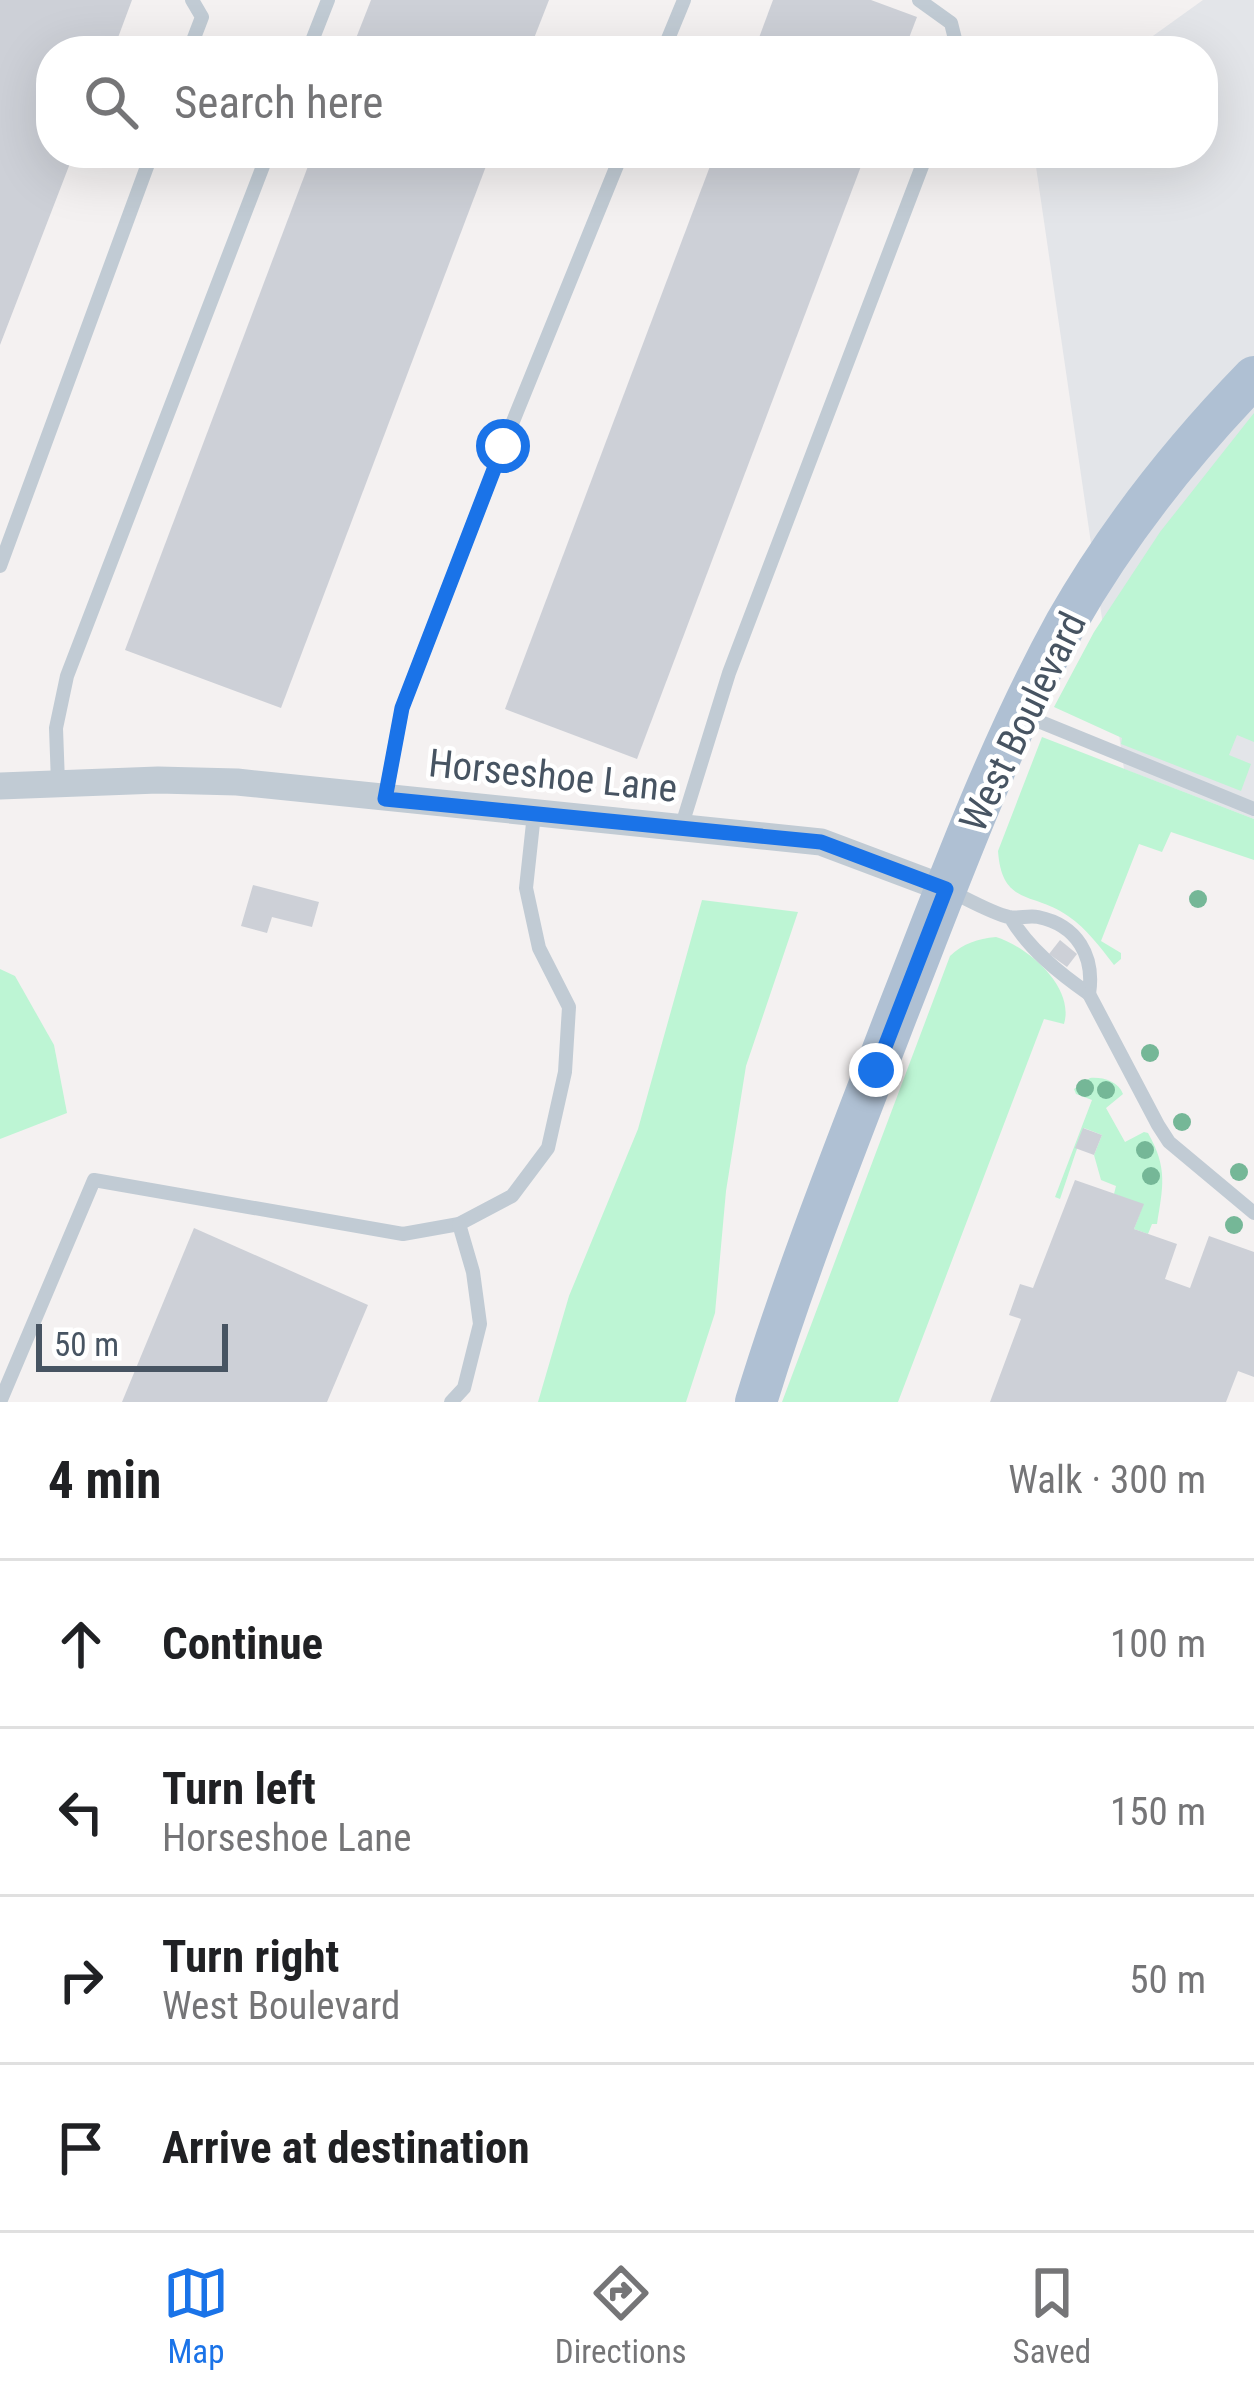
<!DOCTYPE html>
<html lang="en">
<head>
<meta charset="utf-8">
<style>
  body { margin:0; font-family:"Roboto Condensed",sans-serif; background:#f2f2f2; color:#202124 }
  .scale { position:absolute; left:36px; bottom:30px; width:192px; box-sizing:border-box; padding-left:12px; border:6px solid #475462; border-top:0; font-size:33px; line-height:42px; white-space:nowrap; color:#475462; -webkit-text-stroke:9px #fff; paint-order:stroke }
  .stop { position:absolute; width:36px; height:36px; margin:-27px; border:9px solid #1a73e8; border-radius:50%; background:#fff }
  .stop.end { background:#1a73e8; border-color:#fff; box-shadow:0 3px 12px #0008 }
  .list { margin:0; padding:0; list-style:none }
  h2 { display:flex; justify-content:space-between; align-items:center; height:156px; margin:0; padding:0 48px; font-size:51px }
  h2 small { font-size:39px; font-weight:400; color:#757577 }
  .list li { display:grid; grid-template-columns:78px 1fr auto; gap:36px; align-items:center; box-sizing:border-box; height:168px; padding:0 48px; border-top:3px solid #e0e0e0 }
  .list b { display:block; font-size:45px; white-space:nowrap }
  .list p { margin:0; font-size:39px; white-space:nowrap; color:#757577 }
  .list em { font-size:39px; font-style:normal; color:#757577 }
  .icon { flex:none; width:66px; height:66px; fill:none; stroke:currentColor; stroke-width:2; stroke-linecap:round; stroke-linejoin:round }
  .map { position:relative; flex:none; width:1254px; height:1402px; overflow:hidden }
  .search { position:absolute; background:#fff; box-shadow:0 12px 48px #0002; left:36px; right:36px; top:36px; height:132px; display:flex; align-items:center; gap:30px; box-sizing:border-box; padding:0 42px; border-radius:48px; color:#757577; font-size:45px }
  .sheet { height:828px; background:#fff }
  nav { display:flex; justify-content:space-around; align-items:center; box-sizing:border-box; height:168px; border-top:3px solid #e0e0e0; background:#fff; font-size:33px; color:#757577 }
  nav a { display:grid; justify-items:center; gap:6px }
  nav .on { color:#1a73e8 }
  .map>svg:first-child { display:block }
</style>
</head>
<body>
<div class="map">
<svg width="1254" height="1402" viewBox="0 0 1254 1402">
  <rect width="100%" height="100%" fill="#f4f1f1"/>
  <!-- airport -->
  <polygon fill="#e3e5e9" points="1203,0 1254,0 1254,819 1124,769 1034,153 1203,153 1203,51 1132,51"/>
  <!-- green -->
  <g fill="#bdf5d4">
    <polygon points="1254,413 1254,742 1237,735 1229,755 1251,764 1241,791 1121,744 1122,738 1054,707 1094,632 1160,532"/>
    <path d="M1042 737 1254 819V860L1171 832 1162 852 1139 844 1101 941 1121 953V959L1114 965C1100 947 1087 929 1068 916 1034 891 1002 907 998 851Z"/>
    <polygon points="702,900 798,912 746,1066 726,1191 715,1313 686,1402 538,1402 569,1296 638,1129"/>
    <path d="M996 937C1028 947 1075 987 1064 1024L1044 1019 898 1402H782L950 956C964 943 977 939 996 937Z"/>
    <polygon points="0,969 15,976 54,1045 67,1113 0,1139"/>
    <path d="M1090 1078C1103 1077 1118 1081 1123 1094L1106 1108 1125 1142 1144 1132 1148 1133C1168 1168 1163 1187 1157 1224H1152L1148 1234 1134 1229 1143 1205 1114 1194 1116 1186 1101 1180 1094 1155 1102 1135 1084 1128 1060 1199 1055 1197 1092 1100 1076 1094 1074 1089Z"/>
  </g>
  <!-- building -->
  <g fill="#cdd0d7">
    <polygon points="0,0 132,0 113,51 51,51 51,153 74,153 0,345"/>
    <polygon points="371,0 549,0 529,51 351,51"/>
    <polygon points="773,0 871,0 917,17 904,51 754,51"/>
    <polygon points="313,153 491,153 281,708 125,650"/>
    <polygon points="715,153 866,153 637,759 505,709"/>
    <polygon points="253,885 319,902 312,927 272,917 267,933 241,926"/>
    <polygon points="1060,940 1077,954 1067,967 1049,954"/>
    <polygon points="1083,1128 1102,1135 1094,1155 1075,1148"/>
    <polygon points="1075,1180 1144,1204 1134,1229 1177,1244 1165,1279 1190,1288 1209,1236 1254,1252 1254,1377 1238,1371 1226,1402 990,1402 1021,1319 1009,1315 1020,1284 1033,1288"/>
    <polygon points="194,1228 368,1305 327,1402 122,1402"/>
  </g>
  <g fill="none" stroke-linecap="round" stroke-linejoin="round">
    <!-- service -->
    <g stroke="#c1cbd4" stroke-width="14">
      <polyline points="919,0 951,23 958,51"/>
      <polyline points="189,51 202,17 192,0"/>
      <polyline points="308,51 328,0"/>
      <polyline points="663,51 684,0"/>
      <polyline points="0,566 152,153"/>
      <polyline points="1026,716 1254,809"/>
      <polyline points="58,783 56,728 67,676 268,153"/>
      <polyline points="385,799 402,708 503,446 622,153"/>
      <polyline points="681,828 729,673 927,153"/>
      <path d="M948 890C963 897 995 915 1009 917 1019 919 1028 915 1038 917 1077 925 1095 956 1089 994 1059 973 1029 949 1010 917"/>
      <polyline points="1089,994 1158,1125 1169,1142 1254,1213"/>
      <polyline points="0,1402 94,1180 403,1234 459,1224 512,1196 548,1148 565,1072 569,1007 539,948 526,888 534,814"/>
      <polyline points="451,1402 464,1388 480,1324 473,1272 459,1224"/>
    </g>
    <!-- minor -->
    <polyline stroke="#c1cbd4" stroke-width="27" points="0,786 158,780 237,782 821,842 946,889"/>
    <!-- primary -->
    <path stroke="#afc0d3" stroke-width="42" d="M756 1402C796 1271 847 1144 896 1016 948 884 997 748 1066 623 1116 535 1183 450 1254 377"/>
  </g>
  <!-- trees -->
  <g fill="#75b797">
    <circle cx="1198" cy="899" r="9"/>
    <circle cx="1150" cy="1053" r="9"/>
    <circle cx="1085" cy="1088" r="9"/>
    <circle cx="1106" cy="1090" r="9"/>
    <circle cx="1182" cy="1122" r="9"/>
    <circle cx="1145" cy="1150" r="9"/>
    <circle cx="1239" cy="1172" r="9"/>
    <circle cx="1151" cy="1176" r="9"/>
    <circle cx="1234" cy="1225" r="9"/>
  </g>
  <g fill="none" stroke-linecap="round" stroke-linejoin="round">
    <!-- route -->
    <polyline stroke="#1a73e8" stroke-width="15" points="503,446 402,708 385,799 821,842 946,889 876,1070"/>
  </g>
  <g text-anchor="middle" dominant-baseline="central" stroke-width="9" stroke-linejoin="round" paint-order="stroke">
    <!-- street labels -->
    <g font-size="39" fill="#475462" stroke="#fff">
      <text transform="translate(1023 722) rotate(-64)">West Boulevard</text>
      <text transform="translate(553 776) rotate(6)">Horseshoe Lane</text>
    </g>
  </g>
</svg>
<div class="scale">50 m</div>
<div class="stop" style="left:503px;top:446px"></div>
<div class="stop end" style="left:876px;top:1070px"></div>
<div class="search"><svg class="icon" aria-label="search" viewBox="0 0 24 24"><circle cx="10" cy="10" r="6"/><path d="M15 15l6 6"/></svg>Search here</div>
</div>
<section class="sheet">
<h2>4 min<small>Walk · 300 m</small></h2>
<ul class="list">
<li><svg class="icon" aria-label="ahead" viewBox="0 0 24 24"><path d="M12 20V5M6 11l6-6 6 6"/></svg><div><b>Continue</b></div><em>100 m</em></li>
<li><svg class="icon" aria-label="left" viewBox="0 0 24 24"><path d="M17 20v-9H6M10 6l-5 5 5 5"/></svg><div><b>Turn left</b><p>Horseshoe Lane</p></div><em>150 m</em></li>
<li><svg class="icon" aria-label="right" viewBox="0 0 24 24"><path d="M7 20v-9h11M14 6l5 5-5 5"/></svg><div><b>Turn right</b><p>West Boulevard</p></div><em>50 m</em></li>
<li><svg class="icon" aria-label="arrive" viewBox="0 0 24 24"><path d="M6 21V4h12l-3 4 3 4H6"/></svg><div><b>Arrive at destination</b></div></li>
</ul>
</section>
<nav>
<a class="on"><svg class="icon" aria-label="map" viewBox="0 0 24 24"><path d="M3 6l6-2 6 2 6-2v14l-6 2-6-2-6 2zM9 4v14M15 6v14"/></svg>Map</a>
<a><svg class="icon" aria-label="directions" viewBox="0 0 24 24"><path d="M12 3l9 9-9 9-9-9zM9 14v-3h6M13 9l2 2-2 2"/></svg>Directions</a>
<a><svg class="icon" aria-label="saved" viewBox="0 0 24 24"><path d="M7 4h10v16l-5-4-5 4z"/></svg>Saved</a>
</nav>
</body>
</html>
